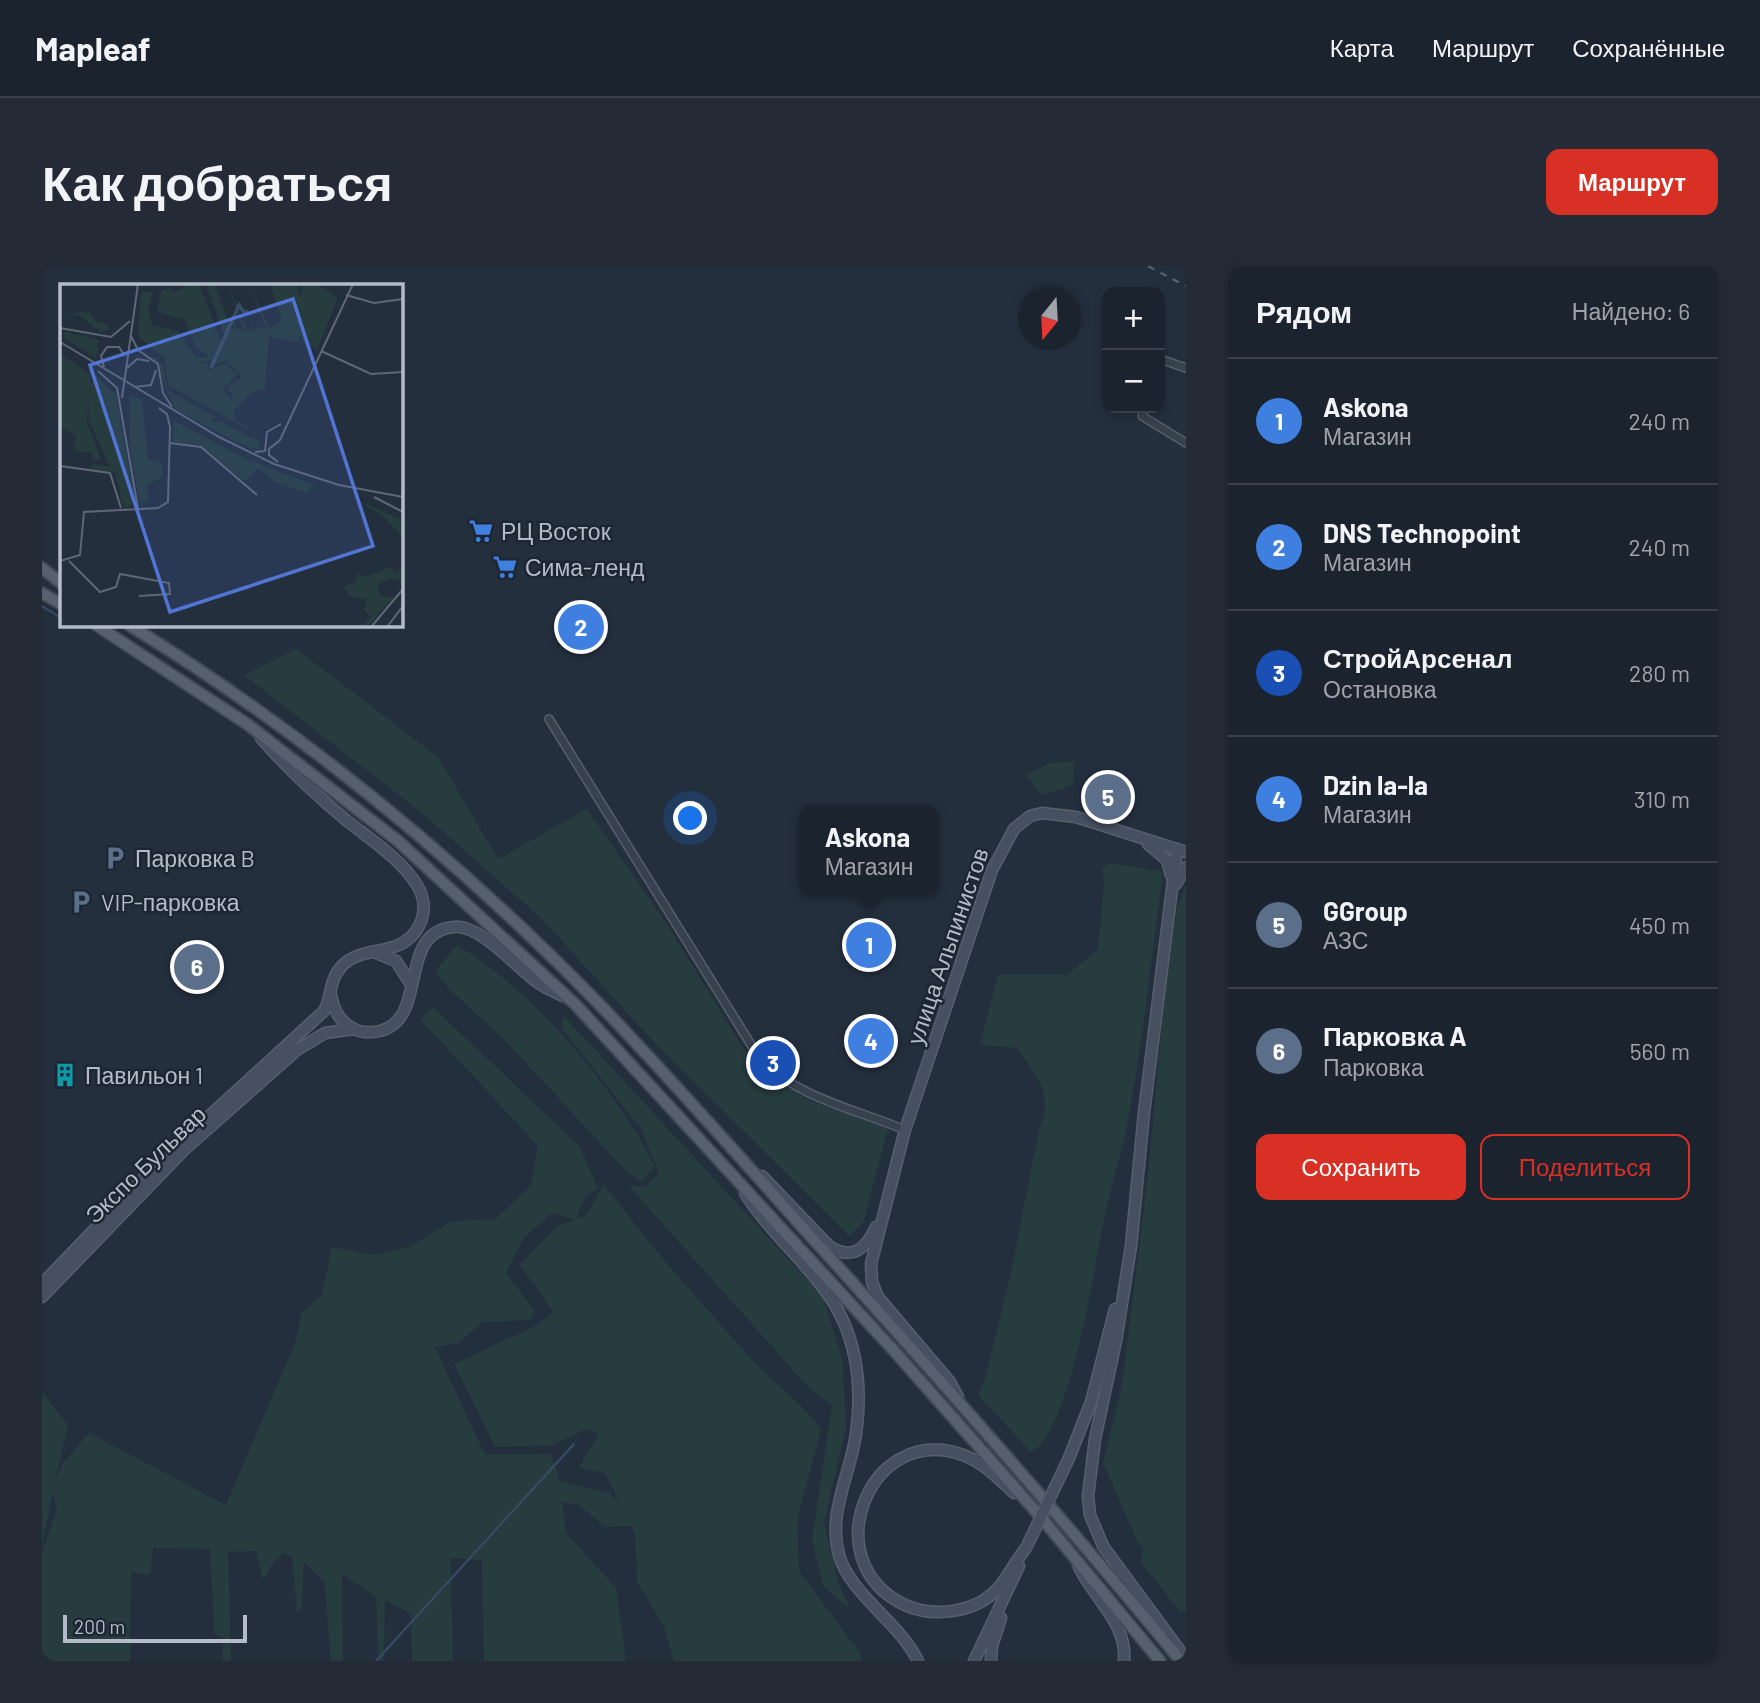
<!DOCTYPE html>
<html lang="ru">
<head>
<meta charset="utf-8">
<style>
  body { margin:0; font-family:Barlow,sans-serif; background:#242b36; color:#f1f3f6 }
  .controls { position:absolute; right:21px; top:21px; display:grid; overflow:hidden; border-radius:14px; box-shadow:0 4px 10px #0003 }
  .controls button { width:63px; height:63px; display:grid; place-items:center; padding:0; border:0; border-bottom:2px solid #39404a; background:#1b232e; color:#f1f3f6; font:35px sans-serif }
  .compass { position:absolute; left:976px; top:21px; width:63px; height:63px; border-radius:50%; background:#1b232e; box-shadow:0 4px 10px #0003; rotate:198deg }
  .scale { position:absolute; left:21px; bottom:18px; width:184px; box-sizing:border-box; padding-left:7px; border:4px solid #b4bcc9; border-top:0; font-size:19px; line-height:24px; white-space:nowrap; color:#b4bcc9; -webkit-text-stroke:5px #1d2633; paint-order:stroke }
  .you { position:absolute; left:649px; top:553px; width:24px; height:24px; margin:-18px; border:5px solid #fff; border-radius:50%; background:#1a73e8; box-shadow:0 0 0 10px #1a73e833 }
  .badge { display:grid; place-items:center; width:46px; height:46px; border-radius:50%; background:#d93025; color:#fff; font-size:23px; font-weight:700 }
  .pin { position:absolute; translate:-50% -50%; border:4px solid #fff; box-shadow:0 2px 7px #0006 }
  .popup { position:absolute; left:757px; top:539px; width:140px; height:91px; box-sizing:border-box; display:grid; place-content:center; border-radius:14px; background:#1b232e; filter:drop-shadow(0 2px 5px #0005); font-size:23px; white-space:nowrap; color:#a0a4aa }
  .popup b { font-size:26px; color:#f1f3f6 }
  .popup::after { content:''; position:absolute; left:50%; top:100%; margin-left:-14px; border:14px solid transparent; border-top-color:#1b232e }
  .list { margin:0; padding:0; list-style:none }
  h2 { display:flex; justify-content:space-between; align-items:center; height:91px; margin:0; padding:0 28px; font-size:30px }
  h2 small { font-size:23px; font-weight:400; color:#a0a4aa }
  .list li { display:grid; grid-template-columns:46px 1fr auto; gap:21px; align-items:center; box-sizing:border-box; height:126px; padding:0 28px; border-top:2px solid #39404a }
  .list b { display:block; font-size:26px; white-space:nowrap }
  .list p { margin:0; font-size:23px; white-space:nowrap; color:#a0a4aa }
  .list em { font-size:23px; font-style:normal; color:#a0a4aa }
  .actions { display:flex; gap:14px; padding:21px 28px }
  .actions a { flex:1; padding:16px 0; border:2px solid #d93025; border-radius:14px; text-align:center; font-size:24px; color:#d93025 }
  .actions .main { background:#d93025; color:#fff }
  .map { position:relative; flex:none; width:1144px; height:1395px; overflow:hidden; border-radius:14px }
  header { display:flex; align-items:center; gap:42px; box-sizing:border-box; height:98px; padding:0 35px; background:#1b232e; border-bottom:2px solid #39404a }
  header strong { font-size:33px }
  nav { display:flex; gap:38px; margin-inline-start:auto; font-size:24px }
  .intro { display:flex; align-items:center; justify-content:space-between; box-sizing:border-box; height:168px; padding:0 42px }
  h1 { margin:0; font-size:49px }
  .button { padding:18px 32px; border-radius:14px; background:#d93025; color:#fff; font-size:24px; font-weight:700 }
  main { display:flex; gap:42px; padding:0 42px }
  aside { flex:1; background:#1b232e; border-radius:14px; box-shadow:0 4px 10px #0003 }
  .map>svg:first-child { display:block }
</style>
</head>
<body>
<header>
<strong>Mapleaf</strong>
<nav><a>Карта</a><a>Маршрут</a><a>Сохранённые</a></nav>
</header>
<div class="intro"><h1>Как добраться</h1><a class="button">Маршрут</a></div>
<main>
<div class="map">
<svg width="1144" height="1395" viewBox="0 0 1144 1395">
  <rect width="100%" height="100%" fill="#242f3e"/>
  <!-- green -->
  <g fill="#263c3f" fill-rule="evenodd">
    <polygon points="254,383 396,491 456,593 545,543 626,660 701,782 721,805 766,834 846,862 822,955 807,970 612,776 499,652 380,547 202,409"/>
    <polygon points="1032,496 1031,519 1000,529 984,509 1007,497"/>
    <path d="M1069 597 1121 606C1110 685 1102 765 1088 843 1082 880 1070 915 1062 952 1054 995 1028 1169 989 1186L936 1129 943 1114 968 1011 997 864C1012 827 996 811 974 782L938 779 956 709H1025L1056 683 1062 615 1060 602Z"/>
    <polygon points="1144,619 1144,1345 1138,1346 1099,1296 1101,1281 1097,1279 1061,1197 1080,1119 1106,909 1121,745 1135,642"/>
    <path d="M415 679C491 724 573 822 613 900L600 916 583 904 462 773 408 724 393 705Z"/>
    <path d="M391 741 537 880 556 922 543 931 534 953 544 949 562 918C609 982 662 1040 715 1099 736 1122 762 1137 779 1164L755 1254 757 1305 818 1387 820 1395H632L622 1360 595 1316 593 1268 589 1260 563 1261 537 1239 520 1236 524 1267 574 1322 584 1395H442L440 1294 409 1292 411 1395H370L369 1348 343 1334 342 1395H336L334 1331 300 1308 301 1395H289L282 1315 262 1296 260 1342 255 1346 250 1292 242 1287 230 1298 221 1314 214 1285 186 1286 189 1395H181V1371L172 1368 168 1283 111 1282 108 1309 89 1306 88 1395H0V1287L15 1244 11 1226 0 1279V1126L26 1159 13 1214 21 1197 47 1167 184 1239 254 1075 259 1048 280 1028 290 981 331 989 367 981 410 955 454 953 489 919 496 880 378 753ZM510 947 532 954 513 962 478 999 512 1047 489 1062 412 1098 453 1181 510 1179 544 1163 557 1168 537 1202 563 1207 578 1238 568 1227 518 1215 508 1188 443 1189 393 1081 417 1077 441 1056 489 1054 493 1045 464 1007 482 972Z"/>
    <polygon points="522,750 781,1031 801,1096 804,1162 782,1256 797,1319 809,1344 781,1320 770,1273 790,1139 767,1122 586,919 603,921 617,907 599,863 520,762"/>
  </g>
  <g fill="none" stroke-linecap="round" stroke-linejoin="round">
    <!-- stream -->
    <g stroke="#394c67" stroke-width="2">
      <polyline points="0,340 19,352"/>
      <polyline points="334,1395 532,1178"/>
    </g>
    <!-- street casing -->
    <g stroke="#565f6c" stroke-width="10">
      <g id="street">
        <polyline points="1118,93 1144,102"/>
        <polyline points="1102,142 1100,150 1144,177"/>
        <path d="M507 453 716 790C753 832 814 843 863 864"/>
      </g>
    </g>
    <!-- secondary casing -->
    <g stroke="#565f6c" stroke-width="13">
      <g id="secondary">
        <polyline points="1106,578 1125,594 1129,609"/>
        <polyline points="1135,583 1102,847 1089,980 1074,1075 1053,1173 1046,1230 1048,1249 1061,1280 1144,1393"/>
        <polyline points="1134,618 1144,601"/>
        <polyline points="334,687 354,695 368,717"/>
        <path d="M289 729C292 745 298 756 312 763 320 767 329 767 338 765 388 752 354 666 412 661 438 658 474 701 495 716 503 722 513 726 523 731"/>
        <path d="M720 910 788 981C811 994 823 984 834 961"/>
        <path d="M703 927C724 961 754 987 778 1018 815 1062 822 1119 813 1174 806 1213 786 1249 797 1289 808 1328 857 1356 876 1395"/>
        <path d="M0 1018 118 895 282 745C290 731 287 714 299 701 319 678 355 692 374 665 384 650 384 634 375 619 359 593 328 573 304 554 274 529 245 502 219 472"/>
        <polyline points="0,1031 142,884 255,784 283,767 312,763"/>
        <polyline points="916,1131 908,1116 836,1031 830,1016 829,998 863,864 950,604 972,563 988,550 1000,547 1034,551 1144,586"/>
        <polyline points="1027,1192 1049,1136 1073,1043"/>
        <path d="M972 1227C956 1212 941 1196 921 1189 828 1155 771 1296 863 1339 892 1352 935 1347 957 1321 967 1309 974 1294 984 1282"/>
        <path d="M1036 1299C1050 1331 1086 1357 1082 1395"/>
        <polyline points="932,1395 977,1300"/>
        <polyline points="949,1395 950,1380 959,1352"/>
      </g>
    </g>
    <!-- primary casing -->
    <g stroke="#414a57" stroke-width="14">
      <g id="primary">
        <polyline points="0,302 19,317"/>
        <polyline points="0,327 19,338"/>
        <polyline points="54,359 205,458 356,575 533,738 854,1087 998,1250 1118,1395"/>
        <path d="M87 359C260 465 420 597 561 742 630 814 696 889 762 963 891 1105 1017 1248 1139 1395"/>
      </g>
    </g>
    <!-- street -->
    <use href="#street" stroke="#38414e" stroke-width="7"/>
    <!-- secondary -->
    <use href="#secondary" stroke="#465061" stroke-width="10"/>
    <!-- primary -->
    <use href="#primary" stroke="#56606e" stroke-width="10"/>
    <!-- rail -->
    <polyline stroke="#5a6575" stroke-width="2" stroke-dasharray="7 7" stroke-linecap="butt" points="1106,0 1144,20"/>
    <!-- secondary-bridge casing -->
    <g stroke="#565f6c" stroke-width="13" stroke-linecap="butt">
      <polyline id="secondary-bridge" points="985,1280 1027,1192"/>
    </g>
    <!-- secondary-bridge -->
    <use href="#secondary-bridge" stroke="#465061" stroke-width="10"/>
  </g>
  <!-- icons -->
  <defs>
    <g id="supermarket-bare" transform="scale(1.89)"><path d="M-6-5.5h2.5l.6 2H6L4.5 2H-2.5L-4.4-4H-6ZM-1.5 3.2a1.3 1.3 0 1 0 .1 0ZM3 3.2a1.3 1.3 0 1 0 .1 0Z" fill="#3f7fe0" stroke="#1d2633" stroke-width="2.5" paint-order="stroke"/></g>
    <g id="parking-bare" transform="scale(1.89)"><path d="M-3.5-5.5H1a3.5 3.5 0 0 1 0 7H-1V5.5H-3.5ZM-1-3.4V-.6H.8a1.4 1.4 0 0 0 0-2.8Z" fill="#5c6f8a" stroke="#1d2633" stroke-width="2.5" paint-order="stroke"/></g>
    <g id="building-bare" transform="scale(1.89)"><path d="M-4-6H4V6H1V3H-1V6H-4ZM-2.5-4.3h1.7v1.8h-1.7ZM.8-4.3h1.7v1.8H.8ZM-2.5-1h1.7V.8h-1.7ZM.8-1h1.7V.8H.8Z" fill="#0f9aa8" stroke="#1d2633" stroke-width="2.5" paint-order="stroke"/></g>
  </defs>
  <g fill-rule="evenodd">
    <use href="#supermarket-bare" x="439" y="265"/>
    <use href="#supermarket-bare" x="463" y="301"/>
    <use href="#parking-bare" x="73" y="592"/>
    <use href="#parking-bare" x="39" y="636"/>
    <use href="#building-bare" x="23" y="809"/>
  </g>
  <g text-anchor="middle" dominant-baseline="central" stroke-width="5" stroke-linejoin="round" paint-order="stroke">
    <!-- poi labels -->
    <g font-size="23" fill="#b4bcc9" stroke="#1d2633" text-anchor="start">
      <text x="459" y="265">РЦ Восток</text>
      <text x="483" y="301">Сима-ленд</text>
      <text x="93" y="592">Парковка B</text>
      <text x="59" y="636">VIP-парковка</text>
      <text x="43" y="809">Павильон 1</text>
    </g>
    <!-- street labels -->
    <g font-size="23" fill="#b4bcc9" stroke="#1d2633">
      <text transform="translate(905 680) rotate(-71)">улица Альпинистов</text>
      <text transform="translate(103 898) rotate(-44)">Экспо Бульвар</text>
    </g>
  </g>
  <!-- overview -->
  <g transform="translate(18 18)">
    <rect width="343" height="343" fill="#242f3e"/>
    <path d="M130 0H139L161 58 166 56 146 0H155L170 44 175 45 170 26 177 45 184 47 167 0 187 45 192 47 190 38 196 48 198 42 206 45 189 0 210 44 222 36 210 0H236L240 14 243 0H257L278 14 257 65 242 58 241 51 237 58 209 53 205 105 191 109 173 128 175 135 201 153 108 101 104 74 78 52 81 8H93L88 26 92 41 118 47 136 73H149L135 61 125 36 97 27 101 7 111 4 115 8ZM151 77 155 81 166 77 181 93 166 104 173 111 168 124 171 113 162 106 177 91 165 79 147 87 149 80 141 78ZM20 28 30 29 36 38 48 41V46L40 48 19 31 6 33ZM5 48 39 56 36 74 4 54ZM0 70 31 91 27 138 41 175 33 176 32 169 14 167 16 151 0 143ZM92 71 103 81 108 106 156 133 153 134 152 138 158 136 199 157 200 166 177 159 115 125ZM34 89 56 111 75 218 69 223H63L55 188 32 185 33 179 50 183 29 137V105ZM69 110 82 116 88 175 102 178 103 192 87 202 89 218 80 219 70 166ZM114 137 187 175 254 201 246 209 215 198 198 184 185 197 139 161 113 158ZM299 217 340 235 343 254 324 233ZM333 282V290L343 286V297L331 294 318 300 320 313H333L307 343H300L311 333 304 326 307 315 290 312 283 302 294 299 298 289 305 293Z" fill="#263c3f" fill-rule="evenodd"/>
    <path fill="none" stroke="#394c67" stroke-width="3.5" d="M151 84 179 21 185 30 187 26"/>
    <path fill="none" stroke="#5e6776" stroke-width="2" d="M286 11 314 19 343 15M0 44 51 53 70 37M71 52 78 66 98 80 103 109 112 123M0 58 159 153 214 180 279 201 343 213M261 67 311 90 343 88M44 83 41 72 47 63H59L65 72M67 84 77 75 89 77M38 87 57 104 78 224M75 103 91 101 96 86M62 114 78 0M110 159 141 163 197 211M195 168 205 167 207 148 221 140M218 178 209 171V165L220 156 293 0M0 182 50 189 61 224M314 213 343 228M0 277 20 271 24 228 98 224 108 218 110 143 107 130 99 124M9 277 40 308 56 303 60 290 109 299 110 310 79 312M311 343 343 305M327 343 343 322"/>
    <path fill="#5274d3" fill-opacity="0.15" stroke="#5274d3" stroke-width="3.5" d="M233 15 313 262 110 328 30 81Z"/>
    <rect width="343" height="343" fill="none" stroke="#b4bcc9" stroke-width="3.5"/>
  </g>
</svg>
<div class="controls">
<button>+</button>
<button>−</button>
</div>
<svg class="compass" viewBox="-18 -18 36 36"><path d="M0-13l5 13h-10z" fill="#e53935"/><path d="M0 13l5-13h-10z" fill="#a0a4aa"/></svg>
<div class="scale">200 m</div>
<div class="you"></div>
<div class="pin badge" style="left:827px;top:679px;background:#3f7fe0">1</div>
<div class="popup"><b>Askona</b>Магазин</div>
<div class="pin badge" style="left:539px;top:361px;background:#3f7fe0">2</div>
<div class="pin badge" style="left:731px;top:797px;background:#1a4fb4">3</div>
<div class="pin badge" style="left:829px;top:775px;background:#3f7fe0">4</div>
<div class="pin badge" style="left:1066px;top:531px;background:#5c6f8a">5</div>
<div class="pin badge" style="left:155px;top:701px;background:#5c6f8a">6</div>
</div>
<aside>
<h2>Рядом<small>Найдено: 6</small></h2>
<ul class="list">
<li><span class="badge" style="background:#3f7fe0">1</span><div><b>Askona</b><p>Магазин</p></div><em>240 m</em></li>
<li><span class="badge" style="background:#3f7fe0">2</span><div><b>DNS Technopoint</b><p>Магазин</p></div><em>240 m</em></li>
<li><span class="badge" style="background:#1a4fb4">3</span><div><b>СтройАрсенал</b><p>Остановка</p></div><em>280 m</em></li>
<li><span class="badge" style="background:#3f7fe0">4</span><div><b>Dzin la-la</b><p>Магазин</p></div><em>310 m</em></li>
<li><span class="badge" style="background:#5c6f8a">5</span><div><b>GGroup</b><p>АЗС</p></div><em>450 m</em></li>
<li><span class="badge" style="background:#5c6f8a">6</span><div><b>Парковка A</b><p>Парковка</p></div><em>560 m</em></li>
</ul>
<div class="actions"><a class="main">Сохранить</a><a>Поделиться</a></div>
</aside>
</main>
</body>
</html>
